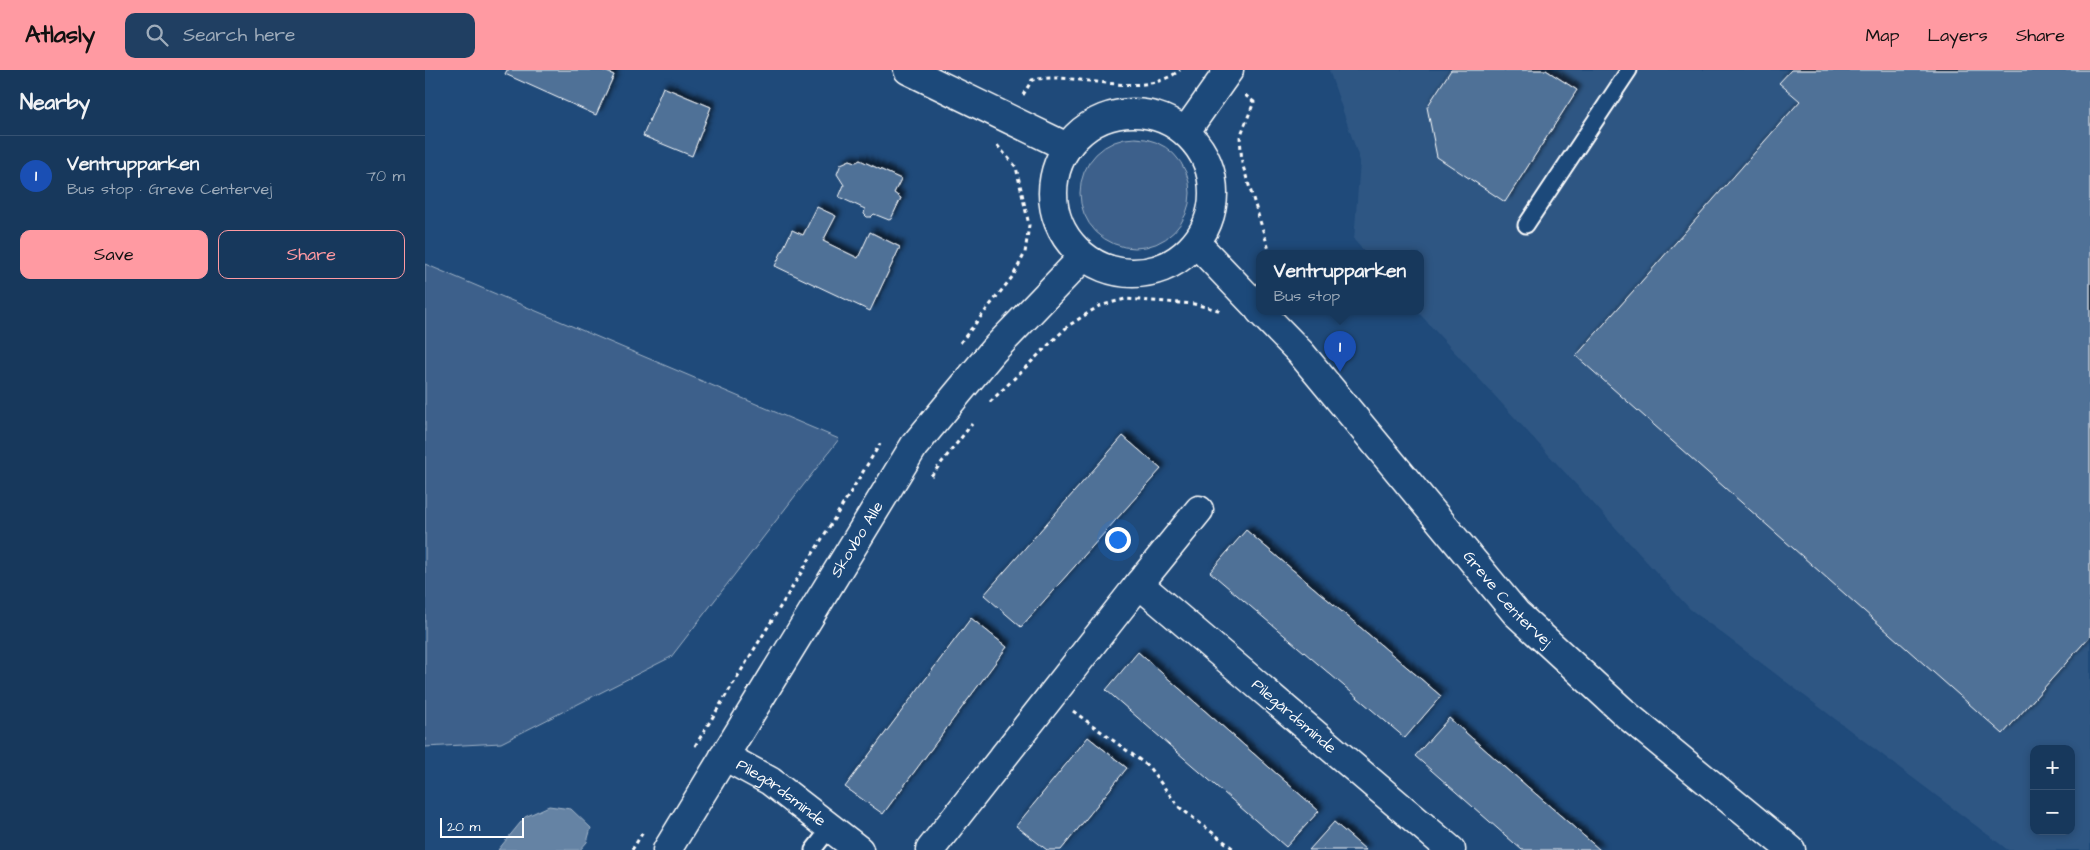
<!DOCTYPE html>
<html lang="en">
<head>
<meta charset="utf-8">
<style>
  body { margin:0; font-family:"Architects Daughter",sans-serif; background:#203f62; color:#f1f3f6 }
  .controls { position:absolute; right:15px; bottom:15px; display:grid; overflow:hidden; border-radius:10px; box-shadow:0 2px 8px #0003 }
  .controls button { width:45px; height:45px; display:grid; place-items:center; padding:0; border:0; border-bottom:1px solid #365272; background:#17385c; color:#f1f3f6; font:25px sans-serif }
  .scale { position:absolute; left:15px; bottom:12px; width:84px; box-sizing:border-box; padding-left:5px; border:2px solid #fff; border-top:0; font-size:14px; line-height:18px; white-space:nowrap; color:#fff; -webkit-text-stroke:4px #1f4a7a; paint-order:stroke }
  .you { position:absolute; left:692px; top:469px; width:18px; height:18px; margin:-12px; border:4px solid #fff; border-radius:50%; background:#1a73e8; box-shadow:0 0 0 8px #1a73e833 }
  .badge { display:grid; place-items:center; width:32px; height:32px; border-radius:50%; background:#ff9aa2; color:#fff; font-size:16px; font-weight:700 }
  .pin { position:absolute; translate:-50% -41px; filter:drop-shadow(0 1px 2px #0008) }
  .pin::after { content:''; position:absolute; top:26px; width:18px; height:15px; background:inherit; clip-path:polygon(0 0,100% 0,50% 100%) }
  .popup { position:absolute; left:831px; top:180px; width:168px; height:65px; box-sizing:border-box; display:grid; place-content:center; border-radius:10px; background:#17385c; filter:drop-shadow(0 1px 4px #0005); font-size:16px; white-space:nowrap; color:#9eacbb }
  .popup b { font-size:19px; color:#f1f3f6 }
  .popup::after { content:''; position:absolute; left:50%; top:100%; margin-left:-10px; border:10px solid transparent; border-top-color:#17385c }
  .list { margin:0; padding:0; list-style:none }
  h2 { display:flex; justify-content:space-between; align-items:center; height:65px; margin:0; padding:0 20px; font-size:21px }
  h2 small { font-size:16px; font-weight:400; color:#9eacbb }
  .list li { display:grid; grid-template-columns:32px 1fr auto; gap:15px; align-items:center; box-sizing:border-box; height:80px; padding:0 20px; border-top:1px solid #365272 }
  .list b { display:block; font-size:19px; white-space:nowrap }
  .list p { margin:0; font-size:16px; white-space:nowrap; color:#9eacbb }
  .list em { font-size:16px; font-style:normal; color:#9eacbb }
  .actions { display:flex; gap:10px; padding:15px 20px }
  .actions a { flex:1; padding:11px 0; border:1px solid #ff9aa2; border-radius:10px; text-align:center; font-size:18px; color:#ff9aa2 }
  .actions .main { background:#ff9aa2; color:#111 }
  .icon { flex:none; width:28px; height:28px; fill:none; stroke:currentColor; stroke-width:2; stroke-linecap:round; stroke-linejoin:round }
  .map { position:relative; flex:none; width:1665px; height:780px; overflow:hidden }
  header { display:flex; align-items:center; gap:30px; box-sizing:border-box; height:70px; padding:0 25px; background:#ff9aa2; color:#111 }
  header strong { font-size:24px }
  nav { display:flex; gap:28px; margin-inline-start:auto; font-size:18px }
  .search { width:350px; height:45px; background:#203f62; display:flex; align-items:center; gap:12px; box-sizing:border-box; padding:0 18px; border-radius:10px; color:#9eacbb; font-size:19px }
  main { display:flex }
  aside { flex:1; background:#17385c }
  .map>svg:first-child { display:block }
</style>
</head>
<body>
<header>
<strong>Atlasly</strong>
<div class="search"><svg class="icon" aria-label="search" viewBox="0 0 24 24"><circle cx="10" cy="10" r="6"/><path d="M15 15l6 6"/></svg>Search here</div>
<nav><a>Map</a><a>Layers</a><a>Share</a></nav>
</header>
<main>
<aside>
<h2>Nearby<small></small></h2>
<ul class="list">
<li><span class="badge" style="background:#1a4fb4">1</span><div><b>Ventrupparken</b><p>Bus stop · Greve Centervej</p></div><em>70 m</em></li>
</ul>
<div class="actions"><a class="main">Save</a><a>Share</a></div>
</aside>
<div class="map">
<svg width="1665" height="780" viewBox="0 0 1665 780">
  <defs>
    <filter id="shadow"><feDropShadow dx="4.5" dy="-4.5" stdDeviation="2.5" flood-color="#0009"/></filter>
  </defs>
  <rect width="100%" height="100%" fill="#1f4a7a"/>
  <filter id="ink" filterUnits="userSpaceOnUse"><feTurbulence type="fractalNoise" baseFrequency=".02" numOctaves="2"/><feDisplacementMap in="SourceGraphic" scale="10" xChannelSelector="R" yChannelSelector="G"/><feConvolveMatrix kernelMatrix="1 2 1 2 8 2 1 2 1" color-interpolation-filters="sRGB"/></filter>
  <g filter="url(#ink)">
    <!-- built -->
    <path fill="#2e5683" fill-rule="evenodd" d="M904 0H1665V780H1583L1265 539 992 241H995V183H941L929 170 935 91ZM1609 679H1646V761H1609Z"/>
    <!-- green -->
    <g fill="#3c618b" stroke="#9eb0c5">
      <circle cx="710" cy="123" r="55"/>
      <polygon points="0,194 414,369 246,587 76,673 0,677"/>
    </g>
    <!-- water -->
    <polygon fill="#6583a4" stroke="#a3b5c8" points="124,736 146,739 166,758 162,772 155,780 73,780 100,747"/>
    <!-- building -->
    <g fill="#507197" stroke="#fff" filter="url(#shadow)">
      <polygon points="82,0 177,0 189,5 171,45 80,4"/>
      <polygon points="1026,0 1121,0 1152,20 1080,132 1012,87 1002,37"/>
      <polygon points="1366,0 1665,0 1665,566 1578,664 1151,286 1375,31 1354,13"/>
      <polygon points="238,17 286,37 267,86 218,66"/>
      <polygon points="425,90 431,92 435,90 476,109 469,123 476,128 466,149 464,150 449,144 446,147 442,147 439,144 440,139 414,127 419,115 412,104 416,94"/>
      <polygon points="392,137 411,146 398,171 433,188 445,162 475,177 445,241 350,196 367,160 378,165"/>
      <polygon points="698,366 736,399 596,557 559,525"/>
      <polygon points="821,460 1016,626 980,668 785,502"/>
      <polygon points="546,548 582,577 458,744 420,717"/>
      <polygon points="713,582 894,741 861,777 681,620"/>
      <polygon points="1024,648 1175,780 1097,780 990,686"/>
      <polygon points="663,667 702,698 636,780 622,780 591,756"/>
      <polygon points="909,752 941,780 884,780"/>
    </g>
    <g fill="none" stroke-linecap="round" stroke-linejoin="round">
      <!-- service casing -->
      <g stroke="#fff" stroke-width="19">
        <g id="service">
          <polyline points="1101,155 1204,0"/>
          <polyline points="388,780 405,758"/>
        </g>
      </g>
      <!-- minor casing -->
      <g stroke="#fff" stroke-width="31">
        <g id="minor">
          <polyline points="714,514 774,440"/>
          <path id="s1" d="M299 686 345 711 434 780"/>
          <path id="s2" d="M505 780 714 514 1026 780"/>
        </g>
      </g>
      <!-- tertiary casing -->
      <g stroke="#fff" stroke-width="31">
        <g id="tertiary">
          <polyline points="483,0 642,77"/>
          <circle cx="708" cy="123" r="80"/>
          <polyline points="761,61 804,0"/>
          <polyline points="772,174 835,240"/>
          <path id="s3" d="M835 241 875 282 1091 543 1203 646 1366 780"/>
          <path id="s4" d="M242 780 489 376 568 281 658 187"/>
        </g>
      </g>
      <!-- path -->
      <g stroke="#fff" stroke-width="3" stroke-dasharray="4 4" stroke-linecap="butt">
        <path d="M598 25 607 10C652 0 715 32 755 0"/>
        <polyline points="820,25 829,32 815,67 817,93 845,183"/>
        <polyline points="535,273 588,206 600,183 604,155 591,97 572,75"/>
        <polyline points="565,332 643,256 674,236 700,229 769,234 793,240 796,238"/>
        <polyline points="506,406 547,354"/>
        <polyline points="648,641 723,696 754,737 810,780"/>
        <polyline points="270,676 455,374"/>
        <polyline points="207,780 218,762"/>
      </g>
      <!-- service -->
      <use href="#service" stroke="#1f4a7a" stroke-width="15"/>
      <!-- minor -->
      <use href="#minor" stroke="#1f4a7a" stroke-width="28"/>
      <!-- tertiary -->
      <use href="#tertiary" stroke="#1f4a7a" stroke-width="28"/>
    </g>
  </g>
  <g text-anchor="middle" dominant-baseline="central" stroke-width="5" stroke-linejoin="round" paint-order="stroke">
    <!-- street labels -->
    <g font-size="16" fill="#fff" stroke="#1f4a7a">
      <text stroke="none"><textPath href="#s4" startOffset="364">Skovbo Alle</textPath></text>
      <text stroke="none"><textPath href="#s3" startOffset="380">Greve Centervej</textPath></text>
      <text stroke="none"><textPath href="#s2" startOffset="542">Pilegårdsminde</textPath></text>
      <text stroke="none"><textPath href="#s1" startOffset="68">Pilegårdsminde</textPath></text>
    </g>
  </g>
</svg>
<div class="controls">
<button>+</button>
<button>−</button>
</div>
<div class="scale">20 m</div>
<div class="you"></div>
<div class="pin badge" style="left:915px;top:302px;background:#1a4fb4">1</div>
<div class="popup"><b>Ventrupparken</b>Bus stop</div>
</div>
</main>
</body>
</html>
